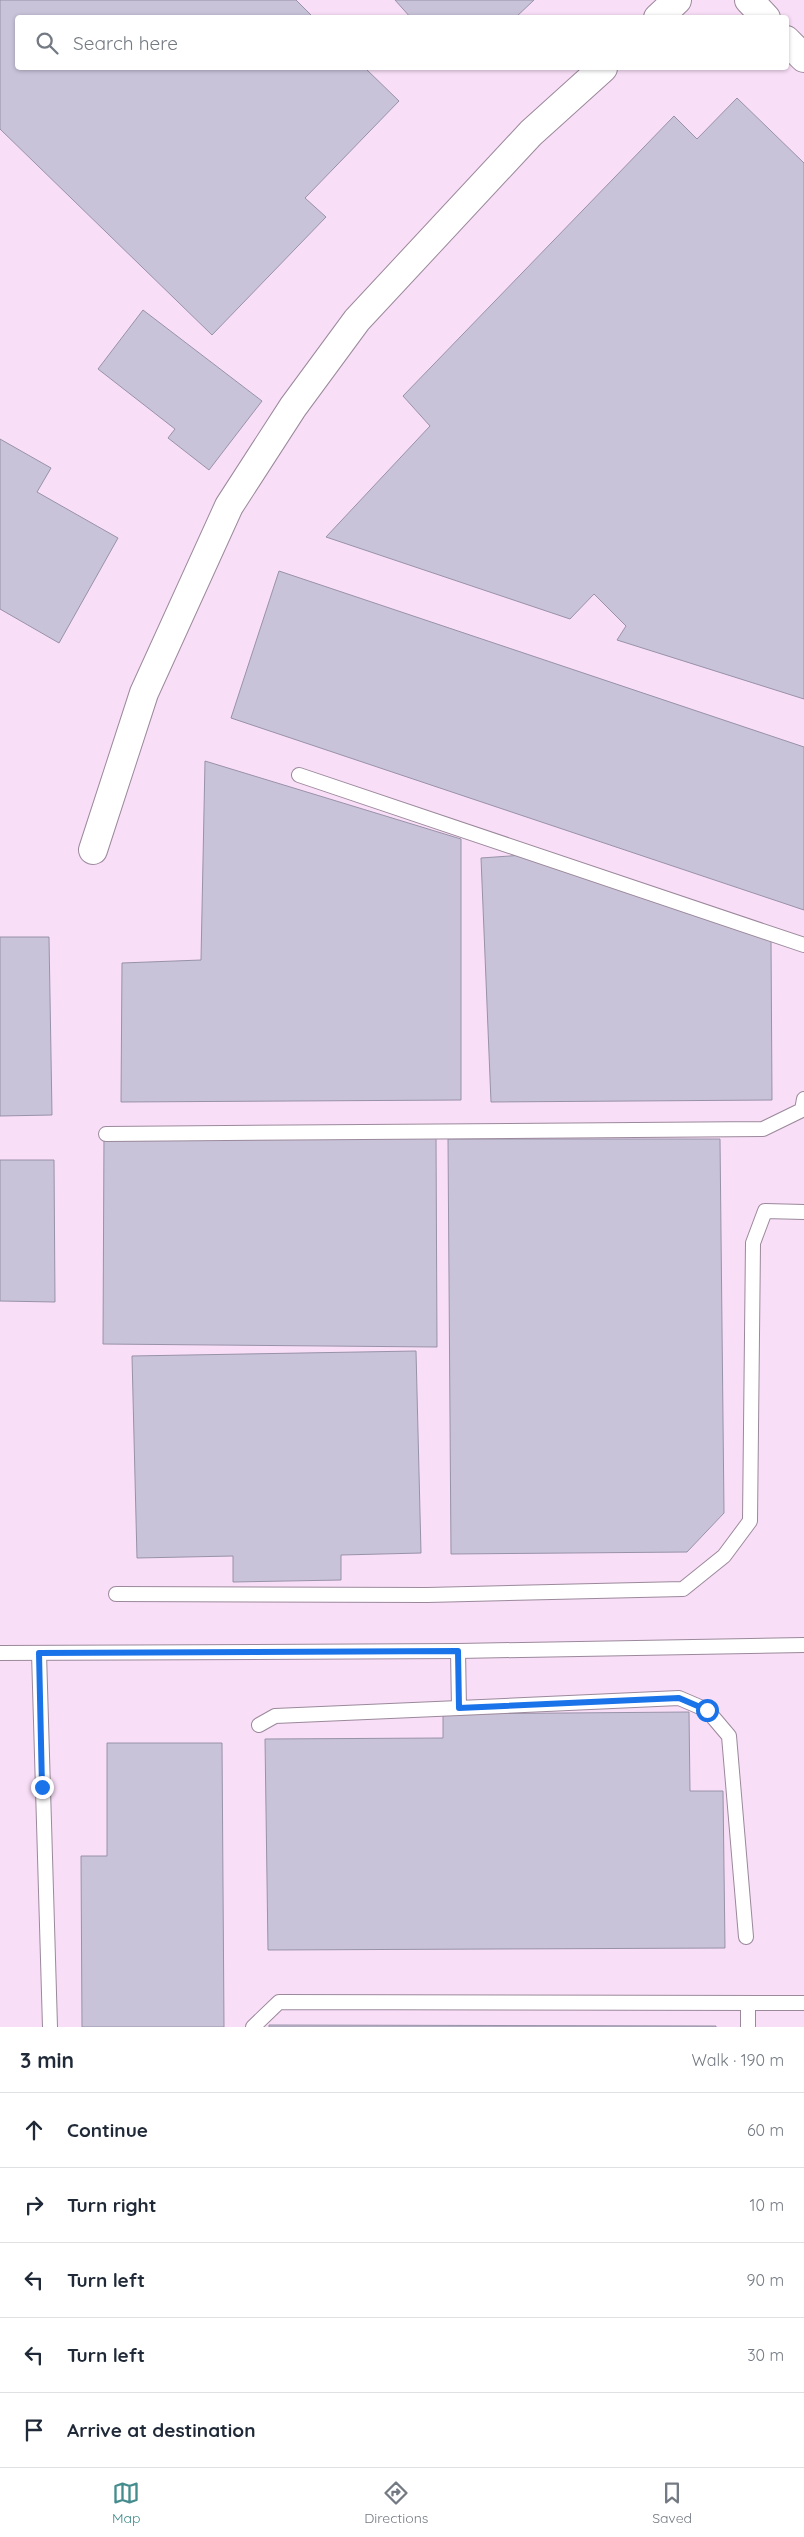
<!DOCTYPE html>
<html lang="en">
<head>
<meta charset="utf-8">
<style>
  body { margin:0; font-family:Quicksand,sans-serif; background:#f6f6f7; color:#1f2937 }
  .stop { position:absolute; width:15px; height:15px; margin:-11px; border:4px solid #1a73e8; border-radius:50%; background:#fff }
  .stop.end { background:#1a73e8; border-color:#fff; box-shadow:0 1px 5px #0008 }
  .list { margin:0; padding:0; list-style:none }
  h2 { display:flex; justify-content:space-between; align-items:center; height:65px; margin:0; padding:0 20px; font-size:21px }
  h2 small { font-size:16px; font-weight:400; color:#747a83 }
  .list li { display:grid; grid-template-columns:32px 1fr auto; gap:15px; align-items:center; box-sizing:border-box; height:75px; padding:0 20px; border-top:1px solid #e0e1e3 }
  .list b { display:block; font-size:19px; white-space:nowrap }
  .list em { font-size:16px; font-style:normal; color:#747a83 }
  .icon { flex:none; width:28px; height:28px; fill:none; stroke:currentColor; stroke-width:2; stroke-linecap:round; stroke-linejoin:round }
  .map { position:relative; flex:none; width:804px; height:2027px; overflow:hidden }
  .search { position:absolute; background:#fff; box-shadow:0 1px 4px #0004; left:15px; right:15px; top:15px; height:55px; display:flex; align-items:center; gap:12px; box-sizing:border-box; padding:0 18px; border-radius:5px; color:#747a83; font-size:19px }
  .sheet { height:440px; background:#fff }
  nav { display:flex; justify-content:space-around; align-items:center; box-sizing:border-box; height:70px; border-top:1px solid #e0e1e3; background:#fff; font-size:14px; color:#747a83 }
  nav a { display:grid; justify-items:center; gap:2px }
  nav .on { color:#448c8d }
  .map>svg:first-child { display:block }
</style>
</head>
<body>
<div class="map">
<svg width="804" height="2027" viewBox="0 0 804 2027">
  <rect width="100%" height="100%" fill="#ffeffe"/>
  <!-- built -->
  <path fill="#f8def7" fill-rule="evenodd" d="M0 0H804V2027H0ZM18 18H786V68H18Z"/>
  <!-- building -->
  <g fill="#c9c3da" stroke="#9892a8">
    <polygon points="0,0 296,0 314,18 18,18 18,68 365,68 399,101 305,198 326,217 212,335 0,129"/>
    <polygon points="395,0 534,0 515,18 411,18"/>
    <polygon points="737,98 804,163 804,699 617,640 626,626 594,594 570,619 326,537 430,426 403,396 674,116 697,139"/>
    <polygon points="143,310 262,401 209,470 168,438 175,429 98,369"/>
    <polygon points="0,439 51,468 37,492 118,538 59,643 0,609"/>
    <polygon points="279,571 804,747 804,910 231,718"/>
    <polygon points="205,761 461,839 461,1100 121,1102 122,963 201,960"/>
    <polygon points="524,855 771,940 772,1100 491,1102 481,858"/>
    <polygon points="0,937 49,937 52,1115 0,1116"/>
    <polygon points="104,1132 436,1135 437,1347 103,1344"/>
    <polygon points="448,1139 720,1139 724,1513 687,1552 451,1554"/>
    <polygon points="0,1160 54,1160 55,1302 0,1301"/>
    <polygon points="416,1351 421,1553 341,1555 341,1580 233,1582 233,1556 137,1558 132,1356"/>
    <polygon points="689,1712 690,1791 723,1791 725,1948 268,1950 265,1739 443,1738 443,1714"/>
    <polygon points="107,1743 222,1743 224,2027 82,2027 81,1856 107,1856"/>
    <polygon points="269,2025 716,2026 716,2027 269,2027"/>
  </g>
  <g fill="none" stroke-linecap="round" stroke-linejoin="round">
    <!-- service casing -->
    <g stroke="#9b899b" stroke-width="16">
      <g id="service">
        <polyline points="299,775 804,945"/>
        <polyline points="106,1134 763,1129 802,1110 804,1099"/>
        <polyline points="116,1594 427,1595 683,1589 724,1556 750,1521 753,1243 765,1211 804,1212"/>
        <polyline points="458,1651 459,1708 679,1698 707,1710 729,1736 746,1937"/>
        <polyline points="0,1653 458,1651 804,1645"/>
        <polyline points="39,1653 50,2027"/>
        <polyline points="259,1725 275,1716 459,1708"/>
        <polyline points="748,2003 748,2027"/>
        <polyline points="253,2027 279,2002 804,2003"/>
      </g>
    </g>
    <!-- minor casing -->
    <g stroke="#9b899b" stroke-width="30">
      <g id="minor">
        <polyline points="749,0 766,18"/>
        <polyline points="658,18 677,0"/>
        <polyline points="786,40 804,58"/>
        <polyline points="93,850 144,693 229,506 293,407 357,320 531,133 603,68"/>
      </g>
    </g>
    <!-- service -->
    <use href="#service" stroke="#fff" stroke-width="14"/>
    <!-- minor -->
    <use href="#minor" stroke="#fff" stroke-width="28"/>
  </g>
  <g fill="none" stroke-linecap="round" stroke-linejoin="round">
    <!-- route -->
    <polyline stroke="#1a73e8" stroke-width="6" points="42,1787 39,1653 458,1651 459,1708 679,1698 707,1710"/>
  </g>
</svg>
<div class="stop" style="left:707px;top:1710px"></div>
<div class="stop end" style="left:42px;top:1787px"></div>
<div class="search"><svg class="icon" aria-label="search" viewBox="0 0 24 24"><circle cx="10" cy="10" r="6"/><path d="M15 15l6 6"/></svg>Search here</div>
</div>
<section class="sheet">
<h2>3 min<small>Walk · 190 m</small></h2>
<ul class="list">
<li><svg class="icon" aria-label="ahead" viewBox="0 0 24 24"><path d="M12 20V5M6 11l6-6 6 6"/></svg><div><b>Continue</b></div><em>60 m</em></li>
<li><svg class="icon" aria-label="right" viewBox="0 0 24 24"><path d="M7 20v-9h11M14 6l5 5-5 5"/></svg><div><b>Turn right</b></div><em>10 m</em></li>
<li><svg class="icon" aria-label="left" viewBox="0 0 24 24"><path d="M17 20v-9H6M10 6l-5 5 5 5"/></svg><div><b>Turn left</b></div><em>90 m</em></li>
<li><svg class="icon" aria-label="left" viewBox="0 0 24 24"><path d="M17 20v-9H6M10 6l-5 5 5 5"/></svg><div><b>Turn left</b></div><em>30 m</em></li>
<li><svg class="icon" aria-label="arrive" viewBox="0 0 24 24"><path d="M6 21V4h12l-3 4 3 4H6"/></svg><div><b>Arrive at destination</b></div></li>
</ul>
</section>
<nav>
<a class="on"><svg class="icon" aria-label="map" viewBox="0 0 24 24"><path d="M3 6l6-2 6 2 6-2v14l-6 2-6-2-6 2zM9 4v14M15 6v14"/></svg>Map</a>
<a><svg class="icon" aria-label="directions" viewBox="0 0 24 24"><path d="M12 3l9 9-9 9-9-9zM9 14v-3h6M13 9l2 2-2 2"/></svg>Directions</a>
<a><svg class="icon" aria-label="saved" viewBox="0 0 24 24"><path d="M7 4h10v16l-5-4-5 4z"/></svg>Saved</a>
</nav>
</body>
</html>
